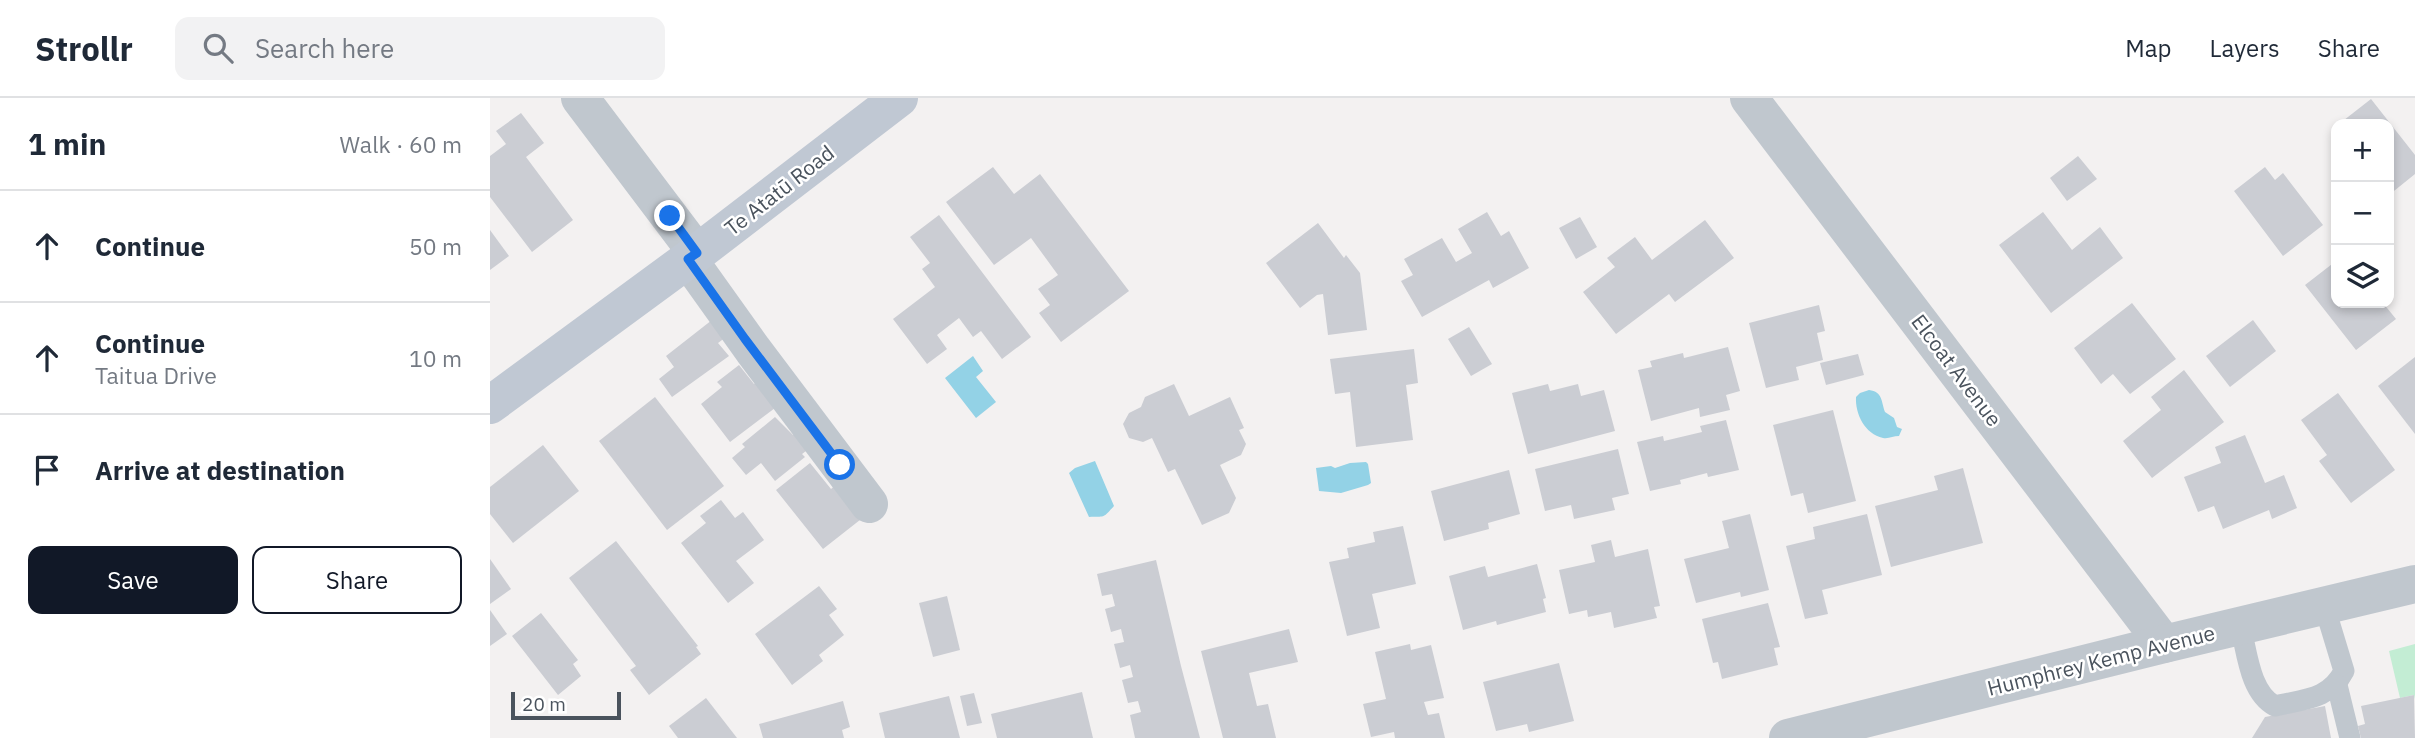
<!DOCTYPE html>
<html lang="en">
<head>
<meta charset="utf-8">
<style>
  body { margin:0; font-family:"IBM Plex Sans",sans-serif; background:#f2f2f3; color:#1f2937 }
  .controls { position:absolute; right:21px; top:21px; display:grid; overflow:hidden; border-radius:14px; box-shadow:0 4px 10px #0003 }
  .controls button { width:63px; height:63px; display:grid; place-items:center; padding:0; border:0; border-bottom:2px solid #e0e1e3; background:#fff; color:#1f2937; font:35px sans-serif }
  .scale { position:absolute; left:21px; bottom:18px; width:110px; box-sizing:border-box; padding-left:7px; border:4px solid #4a535d; border-top:0; font-size:19px; line-height:24px; white-space:nowrap; color:#4a535d; -webkit-text-stroke:5px #fff; paint-order:stroke }
  .stop { position:absolute; width:21px; height:21px; margin:-16px; border:5px solid #1a73e8; border-radius:50%; background:#fff }
  .stop.end { background:#1a73e8; border-color:#fff; box-shadow:0 2px 7px #0008 }
  .list { margin:0; padding:0; list-style:none }
  h2 { display:flex; justify-content:space-between; align-items:center; height:91px; margin:0; padding:0 28px; font-size:30px }
  h2 small { font-size:23px; font-weight:400; color:#747a83 }
  .list li { display:grid; grid-template-columns:46px 1fr auto; gap:21px; align-items:center; box-sizing:border-box; height:112px; padding:0 28px; border-top:2px solid #e0e1e3 }
  .list b { display:block; font-size:26px; white-space:nowrap }
  .list p { margin:0; font-size:23px; white-space:nowrap; color:#747a83 }
  .list em { font-size:23px; font-style:normal; color:#747a83 }
  .actions { display:flex; gap:14px; padding:21px 28px }
  .actions a { flex:1; padding:16px 0; border:2px solid #111827; border-radius:14px; text-align:center; font-size:24px; color:#111827 }
  .actions .main { background:#111827; color:#fff }
  .icon { flex:none; width:38px; height:38px; fill:none; stroke:currentColor; stroke-width:2; stroke-linecap:round; stroke-linejoin:round }
  .map { position:relative; flex:none; width:1925px; height:640px; overflow:hidden }
  header { display:flex; align-items:center; gap:42px; box-sizing:border-box; height:98px; padding:0 35px; background:#fff; border-bottom:2px solid #e0e1e3 }
  header strong { font-size:33px }
  nav { display:flex; gap:38px; margin-inline-start:auto; font-size:24px }
  .search { width:490px; height:63px; background:#f2f2f3; display:flex; align-items:center; gap:18px; box-sizing:border-box; padding:0 24px; border-radius:14px; color:#747a83; font-size:26px }
  main { display:flex }
  aside { flex:1; background:#fff }
  .map>svg:first-child { display:block }
</style>
</head>
<body>
<header>
<strong>Strollr</strong>
<div class="search"><svg class="icon" aria-label="search" viewBox="0 0 24 24"><circle cx="10" cy="10" r="6"/><path d="M15 15l6 6"/></svg>Search here</div>
<nav><a>Map</a><a>Layers</a><a>Share</a></nav>
</header>
<main>
<aside>
<h2>1 min<small>Walk · 60 m</small></h2>
<ul class="list">
<li><svg class="icon" aria-label="ahead" viewBox="0 0 24 24"><path d="M12 20V5M6 11l6-6 6 6"/></svg><div><b>Continue</b></div><em>50 m</em></li>
<li><svg class="icon" aria-label="ahead" viewBox="0 0 24 24"><path d="M12 20V5M6 11l6-6 6 6"/></svg><div><b>Continue</b><p>Taitua Drive</p></div><em>10 m</em></li>
<li><svg class="icon" aria-label="arrive" viewBox="0 0 24 24"><path d="M6 21V4h12l-3 4 3 4H6"/></svg><div><b>Arrive at destination</b></div></li>
</ul>
<div class="actions"><a class="main">Save</a><a>Share</a></div>
</aside>
<div class="map">
<svg width="1925" height="640" viewBox="0 0 1925 640">
  <rect width="100%" height="100%" fill="#f3f1f1"/>
  <!-- green -->
  <polygon fill="#c3edd4" points="1925,546 1925,601 1924,597 1910,600 1899,553"/>
  <!-- water -->
  <g fill="#93d2e6">
    <polygon points="483,258 493,273 486,279 506,304 486,320 455,280"/>
    <path d="M1379 292C1393 294 1391 303 1395 314L1404 320 1407 329 1412 331 1409 338C1403 338 1399 341 1393 340 1375 336 1365 316 1366 299L1370 295Z"/>
    <path d="M605 363 624 408C612 421 616 418 599 419L579 375 585 370Z"/>
    <polygon points="876,364 878,366 881,385 878,387 851,395 829,393 826,370 841,368 845,370 860,365"/>
  </g>
  <!-- building -->
  <g fill="#cbcdd3">
    <polygon points="1881,1 1925,57 1925,76 1899,97 1899,26 1849,26"/>
    <polygon points="31,15 54,45 36,59 83,122 42,154 0,99 0,58 16,46 6,33"/>
    <polygon points="1588,58 1607,81 1577,103 1560,80"/>
    <polygon points="503,69 524,96 550,76 639,193 571,244 549,215 560,207 548,191 568,177 541,140 504,167 456,104"/>
    <polygon points="1775,69 1785,82 1793,75 1833,127 1793,158 1744,93"/>
    <polygon points="997,114 1011,138 1019,133 1039,170 1003,190 999,182 932,219 911,183 923,177 914,161 952,140 966,164 982,155 968,131"/>
    <polygon points="1553,114 1582,152 1610,129 1633,160 1561,215 1509,147"/>
    <polygon points="449,117 541,239 512,261 491,233 483,239 469,220 447,237 457,251 437,266 403,221 445,189 432,171 440,165 420,139"/>
    <polygon points="1090,119 1107,149 1086,161 1069,130"/>
    <polygon points="1215,122 1244,160 1185,204 1179,196 1126,236 1093,194 1125,169 1117,160 1145,139 1162,162"/>
    <polygon points="828,125 854,160 856,157 870,175 877,232 838,237 833,196 827,197 810,210 776,165"/>
    <polygon points="0,132 19,158 0,172"/>
    <polygon points="1846,163 1846,205 1893,205 1906,221 1866,252 1815,187"/>
    <polygon points="1642,205 1686,261 1640,296 1623,276 1611,286 1584,250"/>
    <polygon points="1329,207 1335,233 1327,235 1333,262 1306,269 1309,282 1276,290 1259,225"/>
    <polygon points="222,222 236,239 228,245 239,258 182,299 169,281 184,269 176,258"/>
    <polygon points="1763,222 1786,253 1740,289 1716,258"/>
    <polygon points="979,229 1002,266 981,278 958,241"/>
    <polygon points="1238,249 1250,293 1236,297 1240,312 1210,319 1209,310 1161,323 1148,272 1162,269 1160,263 1193,255 1194,260"/>
    <polygon points="924,251 928,285 916,287 923,342 866,349 860,294 845,296 840,261"/>
    <polygon points="1368,256 1374,277 1336,287 1330,265"/>
    <polygon points="1925,259 1925,336 1888,288"/>
    <polygon points="249,267 264,286 270,282 289,307 240,344 211,306 232,289 227,284"/>
    <polygon points="1694,272 1734,324 1662,380 1633,343 1671,312 1661,299"/>
    <polygon points="684,286 699,318 740,299 754,330 749,332 756,346 751,357 730,367 746,400 739,415 712,427 685,371 678,374 662,340 653,344 639,340 633,326 639,315 651,309 655,299"/>
    <polygon points="1058,286 1060,293 1088,286 1091,298 1114,292 1125,333 1038,356 1022,295"/>
    <polygon points="1848,295 1905,372 1861,405 1829,363 1837,357 1811,322"/>
    <polygon points="165,299 234,388 177,432 109,343"/>
    <polygon points="1343,312 1366,403 1318,415 1313,395 1301,398 1283,327"/>
    <polygon points="285,319 303,337 311,331 324,347 312,356 315,359 285,383 271,365 256,377 242,360 255,349 252,346"/>
    <polygon points="1236,322 1249,372 1218,379 1217,375 1190,382 1191,386 1160,393 1147,344 1173,338 1174,343 1212,334 1210,328"/>
    <polygon points="1755,337 1775,385 1794,377 1807,410 1782,421 1779,412 1733,431 1724,408 1708,414 1694,379 1731,365 1725,349"/>
    <polygon points="53,347 89,393 23,445 0,416 0,389"/>
    <polygon points="1128,351 1139,396 1122,400 1125,412 1084,421 1081,407 1055,413 1045,371"/>
    <polygon points="320,365 341,391 348,385 375,418 333,451 286,392"/>
    <polygon points="1473,370 1493,445 1401,469 1385,408 1448,392 1444,378"/>
    <polygon points="1019,372 1030,416 998,425 999,431 954,443 941,393"/>
    <polygon points="231,402 245,420 253,414 274,442 246,463 264,485 238,505 191,445 216,425 210,418"/>
    <polygon points="1260,416 1279,492 1251,499 1250,494 1206,505 1194,461 1239,450 1232,423"/>
    <polygon points="1377,416 1392,477 1332,492 1338,516 1315,521 1296,448 1325,441 1323,429"/>
    <polygon points="913,428 926,486 882,496 890,530 857,538 839,464 859,460 857,450 885,444 883,434"/>
    <polygon points="1121,442 1125,459 1158,451 1170,508 1164,509 1167,520 1124,530 1121,514 1098,519 1097,512 1079,516 1069,472 1105,464 1101,447"/>
    <polygon points="126,443 208,548 206,549 211,556 159,597 140,572 146,568 79,480"/>
    <polygon points="0,461 21,491 0,506"/>
    <polygon points="666,462 691,568 710,640 645,640 640,617 651,614 648,603 638,605 632,582 643,579 640,567 630,570 624,546 634,544 631,531 621,534 615,511 625,508 622,496 612,498 607,476"/>
    <polygon points="1047,466 1056,500 1053,501 1056,514 1007,527 1006,523 973,532 959,478 995,468 998,479"/>
    <polygon points="329,488 347,511 339,517 354,537 329,557 333,563 302,587 265,536"/>
    <polygon points="457,498 470,552 443,559 429,505"/>
    <polygon points="1278,505 1290,549 1284,550 1288,567 1232,581 1228,564 1223,565 1212,521"/>
    <polygon points="0,512 17,536 0,548"/>
    <polygon points="51,515 88,562 83,566 91,578 68,597 22,538"/>
    <polygon points="799,531 808,564 759,575 767,608 778,606 786,640 733,640 711,553"/>
    <polygon points="920,546 921,552 941,547 954,600 934,604 938,617 949,615 955,640 905,640 904,634 881,639 873,606 896,601 885,554"/>
    <polygon points="1069,565 1084,623 1039,634 1037,626 1006,633 993,584"/>
    <polygon points="592,594 603,640 507,640 501,616"/>
    <polygon points="484,595 492,625 477,628 470,598"/>
    <polygon points="1924,597 1925,640 1871,640 1868,628 1875,626 1871,608"/>
    <polygon points="459,598 470,640 395,640 389,615"/>
    <polygon points="216,600 247,640 188,640 179,628"/>
    <polygon points="353,603 360,629 352,632 354,640 273,640 269,626"/>
    <polygon points="1835,608 1841,640 1762,640 1775,619"/>
  </g>
  <g fill="none" stroke-linecap="round" stroke-linejoin="round">
    <!-- service -->
    <g stroke="#c0c7ce" stroke-width="21">
      <path d="M1750 527C1757 552 1759 594 1785 608 1814 601 1839 602 1854 573L1834 507"/>
      <polyline points="1847,587 1860,640"/>
    </g>
    <!-- minor -->
    <g stroke="#c0c7ce" stroke-width="38">
      <polyline points="90,0 207,155"/>
      <polyline points="1259,0 1674,546"/>
      <polyline points="198,161 263,252 379,406"/>
      <polyline points="1298,640 1674,546 1925,486"/>
    </g>
    <!-- secondary -->
    <polyline stroke="#c0c8d3" stroke-width="38" points="0,307 207,155 409,0"/>
  </g>
  <g fill="none" stroke-linecap="round" stroke-linejoin="round">
    <!-- route -->
    <polyline stroke="#1a73e8" stroke-width="9" points="180,118 207,155 198,161 255,241 350,367"/>
  </g>
  <g text-anchor="middle" dominant-baseline="central" stroke-width="5" stroke-linejoin="round" paint-order="stroke">
    <!-- street labels -->
    <g font-size="21" fill="#4a535d" stroke="#fff">
      <text transform="translate(289 92) rotate(-38)">Te Atatū Road</text>
      <text transform="translate(1467 272) rotate(53)">Elcoat Avenue</text>
      <text transform="translate(1611 562) rotate(-14)">Humphrey Kemp Avenue</text>
    </g>
  </g>
</svg>
<div class="controls">
<button>+</button>
<button>−</button>
<button><svg class="icon" aria-label="layers" viewBox="0 0 24 24"><path d="M12 4l9 5-9 5-9-5zM3 14l9 5 9-5"/></svg></button>
</div>
<div class="scale">20 m</div>
<div class="stop" style="left:350px;top:367px"></div>
<div class="stop end" style="left:180px;top:118px"></div>
</div>
</main>
</body>
</html>
